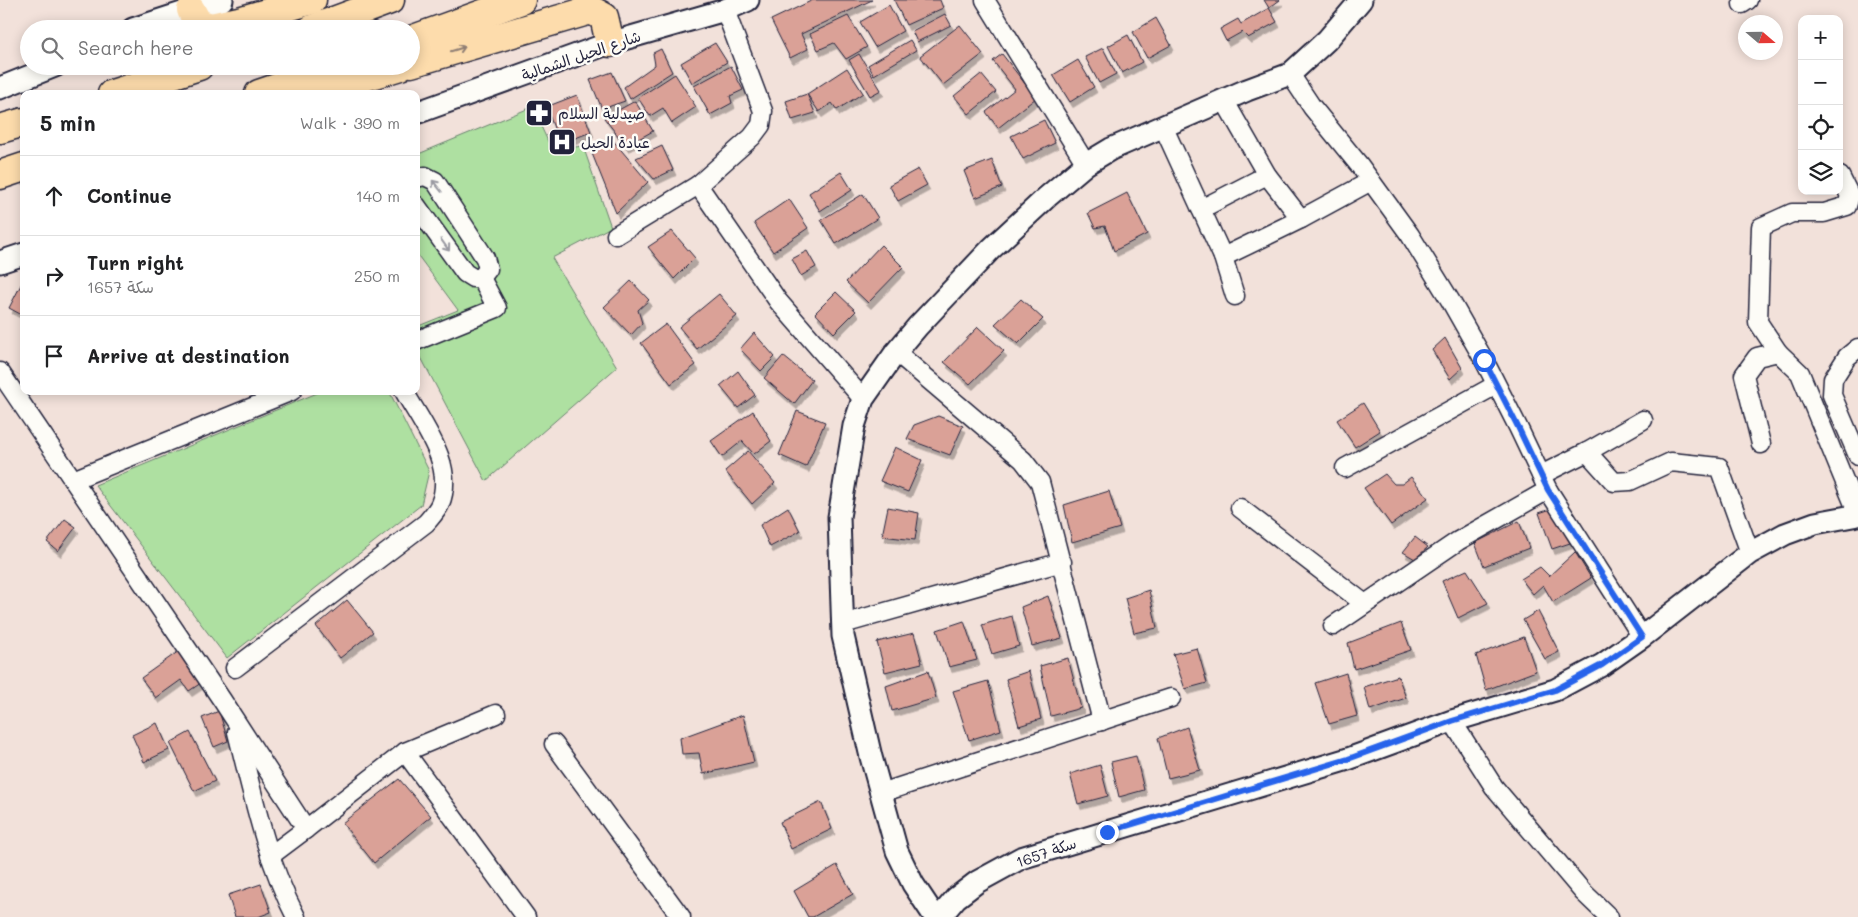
<!DOCTYPE html>
<html lang="en">
<head>
<meta charset="utf-8">
<style>
  body { margin:0; font-family:Mali,"Playpen Sans Arabic",sans-serif; background:#f6f6f6; color:#202124 }
  .controls { position:absolute; right:15px; top:15px; display:grid; overflow:hidden; border-radius:10px; box-shadow:0 2px 12px #0003 }
  .controls button { width:45px; height:45px; display:grid; place-items:center; padding:0; border:0; border-bottom:1px solid #e0e0e0; background:#fff; color:#202124; font:25px sans-serif }
  .compass { position:absolute; left:1738px; top:15px; width:45px; height:45px; border-radius:50%; background:#fff; box-shadow:0 2px 12px #0003; rotate:110deg }
  .stop { position:absolute; width:15px; height:15px; margin:-11px; border:4px solid #2563eb; border-radius:50%; background:#fff }
  .stop.end { background:#2563eb; border-color:#fff; box-shadow:0 1px 5px #0008 }
  .list { margin:0; padding:0; list-style:none }
  h2 { display:flex; justify-content:space-between; align-items:center; height:65px; margin:0; padding:0 20px; font-size:21px }
  h2 small { font-size:16px; font-weight:400; color:#757577 }
  .list li { display:grid; grid-template-columns:32px 1fr auto; gap:15px; align-items:center; box-sizing:border-box; height:80px; padding:0 20px; border-top:1px solid #e0e0e0 }
  .list b { display:block; font-size:19px; white-space:nowrap }
  .list p { margin:0; font-size:16px; white-space:nowrap; color:#757577 }
  .list em { font-size:16px; font-style:normal; color:#757577 }
  .icon { flex:none; width:28px; height:28px; fill:none; stroke:currentColor; stroke-width:2; stroke-linecap:round; stroke-linejoin:round }
  .map { position:relative; flex:none; width:1858px; height:917px; overflow:hidden }
  .search { position:absolute; background:#fff; box-shadow:0 2px 12px #0003; left:20px; top:20px; width:400px; height:55px; display:flex; align-items:center; gap:12px; box-sizing:border-box; padding:0 18px; border-radius:28px; color:#757577; font-size:19px }
  .panel { position:absolute; background:#fff; box-shadow:0 2px 12px #0003; left:20px; top:90px; width:400px; height:305px; border-radius:10px }
  .map>svg:first-child { display:block }
</style>
</head>
<body>
<div class="map">
<svg width="1858" height="917" viewBox="0 0 1858 917">
  <defs>
    <filter id="shadow"><feDropShadow dx="3" dy="5.5" stdDeviation="0" flood-color="#0004"/></filter>
  </defs>
  <rect width="100%" height="100%" fill="#f2e1da"/>
  <filter id="ink" filterUnits="userSpaceOnUse"><feTurbulence type="fractalNoise" baseFrequency=".02" numOctaves="2"/><feDisplacementMap in="SourceGraphic" scale="10" xChannelSelector="R" yChannelSelector="G"/><feConvolveMatrix kernelMatrix="1 2 1 2 8 2 1 2 1" color-interpolation-filters="sRGB"/></filter>
  <g filter="url(#ink)">
    <!-- green -->
    <g fill="#aee0a1" stroke="#68816e">
      <polygon points="532,107 552,150 583,146 611,227 552,258 617,367 486,481 416,348 416,327 458,310 416,253 416,155"/>
      <polygon points="322,391 389,391 429,471 421,505 227,658 95,485"/>
    </g>
    <!-- building -->
    <g fill="#daa197" stroke="#22223b" filter="url(#shadow)">
      <polygon points="813,0 872,0 801,34 808,49 790,58 771,20"/>
      <polygon points="894,0 940,0 943,8 906,25"/>
      <polygon points="1264,0 1280,0 1269,8"/>
      <polygon points="889,5 903,31 875,47 860,22"/>
      <polygon points="1269,8 1277,22 1248,38 1242,32 1226,41 1220,29 1238,19 1241,24"/>
      <polygon points="945,14 951,25 917,42 912,31"/>
      <polygon points="848,16 867,47 846,59 834,43 818,50 810,34"/>
      <polygon points="1156,18 1171,45 1147,58 1133,32"/>
      <polygon points="960,25 983,54 943,85 920,56"/>
      <polygon points="1128,35 1142,62 1122,73 1108,46"/>
      <polygon points="910,40 916,50 874,75 868,65"/>
      <polygon points="715,43 727,62 692,83 681,63"/>
      <polygon points="1103,48 1116,74 1099,83 1085,57"/>
      <polygon points="661,49 672,72 630,99 624,87 655,65 653,53"/>
      <polygon points="859,54 881,90 870,96 849,60"/>
      <polygon points="1002,54 1036,98 998,128 986,112 1015,89 993,61"/>
      <polygon points="1078,60 1094,87 1070,102 1053,75"/>
      <polygon points="731,66 743,90 730,96 732,103 710,115 694,86"/>
      <polygon points="847,68 863,93 837,110 832,103 819,112 807,94"/>
      <polygon points="612,72 625,101 602,109 590,80"/>
      <polygon points="675,74 696,107 672,123 663,108 650,116 638,98"/>
      <polygon points="981,74 996,92 969,114 954,96"/>
      <polygon points="807,94 815,113 792,120 786,101"/>
      <polygon points="577,95 591,132 560,144 546,107"/>
      <polygon points="635,101 653,131 626,146 604,118"/>
      <polygon points="1044,120 1055,143 1023,159 1011,136"/>
      <polygon points="611,138 648,182 616,213 591,151"/>
      <polygon points="662,146 673,170 654,179 636,158"/>
      <polygon points="992,160 1002,187 975,198 964,171"/>
      <polygon points="918,169 927,185 898,201 889,185"/>
      <polygon points="841,172 852,190 820,211 809,193"/>
      <polygon points="1127,193 1147,234 1114,251 1105,226 1095,228 1088,213"/>
      <polygon points="863,194 878,218 836,244 821,220"/>
      <polygon points="789,199 808,228 773,252 754,223"/>
      <polygon points="672,231 695,258 674,279 648,247"/>
      <polygon points="881,245 903,267 868,303 846,282"/>
      <polygon points="807,251 816,267 801,276 792,259"/>
      <polygon points="24,279 24,311 22,315 9,308"/>
      <polygon points="631,281 649,300 638,310 642,323 631,335 604,307"/>
      <polygon points="836,292 856,311 834,333 815,313"/>
      <polygon points="719,294 737,316 697,349 679,327"/>
      <polygon points="1021,299 1043,319 1018,344 995,324"/>
      <polygon points="666,324 696,365 671,384 641,343"/>
      <polygon points="978,327 1004,351 970,384 944,362"/>
      <polygon points="754,333 775,357 761,371 740,349"/>
      <polygon points="1445,338 1462,368 1450,379 1432,350"/>
      <polygon points="783,356 812,380 794,404 764,378"/>
      <polygon points="738,371 755,395 738,408 720,386"/>
      <polygon points="1363,403 1380,431 1355,447 1337,420"/>
      <polygon points="753,411 771,441 754,454 742,441 722,457 711,441"/>
      <polygon points="797,411 825,422 806,467 779,455"/>
      <polygon points="938,416 963,426 950,455 907,439 914,425"/>
      <polygon points="895,447 922,460 908,492 880,481"/>
      <polygon points="748,451 775,483 752,504 725,471"/>
      <polygon points="1385,474 1394,484 1402,484 1411,477 1428,498 1391,525 1364,488"/>
      <polygon points="1109,491 1120,528 1072,542 1064,505"/>
      <polygon points="788,507 800,531 770,547 760,525"/>
      <polygon points="888,507 919,513 915,540 882,536"/>
      <polygon points="1551,509 1570,543 1552,549 1539,513"/>
      <polygon points="65,519 76,527 58,551 47,542"/>
      <polygon points="1519,521 1529,548 1484,566 1475,543"/>
      <polygon points="1415,537 1428,547 1415,559 1403,552"/>
      <polygon points="1575,552 1591,578 1553,602 1543,585 1533,594 1521,579 1540,567 1549,576"/>
      <polygon points="1467,570 1488,603 1458,618 1442,581"/>
      <polygon points="1149,590 1157,628 1134,633 1125,598"/>
      <polygon points="1048,596 1062,638 1032,646 1021,607"/>
      <polygon points="347,600 373,632 340,658 316,626"/>
      <polygon points="1538,611 1559,652 1545,659 1523,620"/>
      <polygon points="1012,616 1019,646 992,654 982,625"/>
      <polygon points="964,621 977,660 949,667 937,630"/>
      <polygon points="1401,623 1411,650 1354,669 1348,643"/>
      <polygon points="914,633 922,663 885,672 877,642"/>
      <polygon points="1524,637 1536,671 1486,690 1476,655"/>
      <polygon points="1197,648 1207,683 1185,689 1173,654"/>
      <polygon points="179,651 201,683 189,691 181,680 156,698 141,678"/>
      <polygon points="1068,658 1081,708 1051,716 1040,666"/>
      <polygon points="928,671 936,698 892,711 886,686"/>
      <polygon points="1029,671 1041,719 1019,726 1006,679"/>
      <polygon points="1346,673 1357,716 1329,724 1315,683"/>
      <polygon points="1398,676 1406,698 1370,710 1364,687"/>
      <polygon points="988,681 1001,730 969,740 953,691"/>
      <polygon points="219,711 228,741 214,747 202,718"/>
      <polygon points="743,715 754,762 703,774 699,753 682,754 680,738"/>
      <polygon points="157,723 169,750 144,762 132,735"/>
      <polygon points="1187,727 1200,770 1168,778 1158,738"/>
      <polygon points="190,732 215,781 194,791 170,743"/>
      <polygon points="1136,756 1144,790 1119,797 1111,762"/>
      <polygon points="1100,765 1108,796 1078,804 1070,774"/>
      <polygon points="399,779 431,816 374,863 342,823"/>
      <polygon points="821,802 832,829 791,849 780,822"/>
      <polygon points="837,865 853,894 813,917 808,917 794,891"/>
      <polygon points="261,884 271,912 258,917 235,917 228,895"/>
    </g>
    <g fill="none" stroke-linecap="round" stroke-linejoin="round">
      <!-- minor casing -->
      <g stroke="#22223b" stroke-width="21">
        <g id="minor">
          <polyline points="985,0 1086,164"/>
          <polyline points="1742,4 1748,0"/>
          <polyline points="1290,74 1312,107 1360,166 1410,235 1450,300 1484,360 1518,427 1548,490 1642,637"/>
          <polyline points="1224,100 1267,175 1301,219"/>
          <polyline points="1163,126 1223,257 1235,296"/>
          <polyline points="1840,176 1850,196 1847,206 1824,213 1792,213 1761,227 1758,322 1778,352 1800,373 1858,514"/>
          <polyline points="416,178 425,176 435,181 485,258 488,269 481,278 473,278 465,273 416,205"/>
          <polyline points="698,185 778,301 863,399"/>
          <polyline points="1201,209 1267,175"/>
          <polyline points="616,235 698,185 752,137 761,125 763,111 725,10"/>
          <polyline points="1223,257 1301,219 1371,181"/>
          <polyline points="416,341 497,308 481,278"/>
          <polyline points="1858,348 1847,357 1833,379 1832,395 1858,456"/>
          <polyline points="896,352 1023,460 1040,482 1102,721"/>
          <polyline points="0,372 222,700 306,829 405,752 496,714"/>
          <polyline points="1761,444 1744,375 1757,357 1778,352"/>
          <polyline points="1587,452 1614,482 1630,481 1671,462 1719,467 1750,553"/>
          <polyline points="1345,468 1496,385"/>
          <polyline points="1541,475 1587,452 1643,420"/>
          <polyline points="73,480 292,391"/>
          <polyline points="1240,508 1365,604"/>
          <polyline points="843,624 1062,562"/>
          <polyline points="1333,626 1458,541 1548,490"/>
          <path d="M235 668 426 523C431 517 437 511 440 504 456 465 422 424 404 391"/>
          <polyline points="1452,721 1494,787 1583,892 1609,917"/>
          <path d="M237 732C253 795 266 860 296 917"/>
          <polyline points="554,744 681,917"/>
          <polyline points="405,752 526,917"/>
          <polyline points="881,793 1171,698"/>
          <polyline points="270,856 306,829"/>
        </g>
      </g>
      <!-- tertiary casing -->
      <g stroke="#22223b" stroke-width="25">
        <g id="tertiary">
          <polyline points="133,29 222,0"/>
          <polyline points="0,88 55,66"/>
          <polyline points="416,113 610,43 725,10 748,0"/>
          <polyline points="0,262 24,254"/>
          <polyline points="935,917 913,884 897,851 871,757 843,636 839,517 854,426 863,399 896,352 918,326 991,249 1047,197 1086,164 1111,149 1247,90 1290,74 1327,40 1361,0"/>
          <polyline points="940,917 956,898 977,882 1021,858 1348,759 1452,721 1555,690 1602,665 1642,637 1750,553 1785,534 1815,523 1858,515"/>
        </g>
      </g>
      <!-- trunk casing -->
      <g stroke="#22223b" stroke-width="31">
        <g id="trunk">
          <polyline points="191,10 198,23 211,27 239,21 312,0"/>
          <polyline points="312,29 390,0"/>
          <polyline points="411,40 521,0"/>
          <polyline points="411,63 591,10 604,17 610,43"/>
          <polyline points="112,94 199,66"/>
          <polyline points="259,94 329,70"/>
          <polyline points="309,94 400,66"/>
          <polyline points="0,129 24,122"/>
          <polyline points="0,175 24,167"/>
        </g>
      </g>
      <!-- minor -->
      <use href="#minor" stroke="#fdfcf7" stroke-width="18"/>
      <!-- tertiary -->
      <use href="#tertiary" stroke="#fdfcf7" stroke-width="21"/>
      <!-- trunk -->
      <use href="#trunk" stroke="#fddcac" stroke-width="28"/>
    </g>
    <!-- one-way arrows -->
    <defs><path id="oneway-shaft" d="M-6 0H5M1.5-3L5.5 0L1.5 3" fill="none" stroke-width="1.6" stroke-linecap="round" stroke-linejoin="round" transform="scale(1.25)"/></defs>
    <use stroke="#907f74" href="#oneway-shaft" transform="translate(458 49) rotate(-17)"/>
    <g stroke="#9a9aa2">
      <use href="#oneway-shaft" transform="translate(437 186) rotate(-129)"/>
      <use href="#oneway-shaft" transform="translate(445 245) rotate(54)"/>
    </g>
  </g>
  <g fill="none" stroke-linecap="round" stroke-linejoin="round" filter="url(#ink)">
    <!-- route -->
    <polyline stroke="#2563eb" stroke-width="6" points="1107,832 1348,759 1452,721 1555,690 1602,665 1642,637 1548,490 1518,427 1484,360"/>
  </g>
  <!-- icons -->
  <defs>
    <g id="pharmacy-square" transform="scale(1.4375)"><rect x="-9" y="-9" width="18" height="18" rx="4" fill="#22223b" stroke="#fdfcf7"/><path d="M-2-6h4v4h4v4h-4v4h-4v-4h-4v-4h4Z" fill="#fff"/></g>
    <g id="hospital-square" transform="scale(1.4375)"><rect x="-9" y="-9" width="18" height="18" rx="4" fill="#22223b" stroke="#fdfcf7"/><path d="M-5-5h3v3.5h4V-5h3V5h-3V1.5h-4V5h-3Z" fill="#fff"/></g>
  </defs>
  <g fill-rule="evenodd">
    <use href="#pharmacy-square" x="539" y="113"/>
    <use href="#hospital-square" x="562" y="142"/>
  </g>
  <g text-anchor="middle" dominant-baseline="central" stroke-width="5" stroke-linejoin="round" paint-order="stroke">
    <!-- street labels -->
    <g font-size="15" fill="#22223b" stroke="#fdfcf7">
      <text transform="translate(581 55) rotate(-19)">شارع الحيل الشمالية</text>
      <text transform="translate(1046 852) rotate(-19)">سكة 1657</text>
    </g>
    <!-- poi labels -->
    <g font-size="15" fill="#22223b" stroke="#fdfcf7" text-anchor="start">
      <text x="558" y="113">صيدلية السلام</text>
      <text x="581" y="142">عيادة الحيل</text>
    </g>
  </g>
</svg>
<div class="controls">
<button>+</button>
<button>−</button>
<button><svg class="icon" aria-label="locate" viewBox="0 0 24 24"><circle cx="12" cy="12" r="6"/><path d="M12 2v4M12 18v4M2 12h4M18 12h4"/></svg></button>
<button><svg class="icon" aria-label="layers" viewBox="0 0 24 24"><path d="M12 4l9 5-9 5-9-5zM3 14l9 5 9-5"/></svg></button>
</div>
<svg class="compass" viewBox="-18 -18 36 36"><path d="M0-13l5 13h-10z" fill="#e53935"/><path d="M0 13l5-13h-10z" fill="#757577"/></svg>
<div class="stop" style="left:1484px;top:360px"></div>
<div class="stop end" style="left:1107px;top:832px"></div>
<div class="search"><svg class="icon" aria-label="search" viewBox="0 0 24 24"><circle cx="10" cy="10" r="6"/><path d="M15 15l6 6"/></svg>Search here</div>
<section class="panel">
<h2>5 min<small>Walk · 390 m</small></h2>
<ul class="list">
<li><svg class="icon" aria-label="ahead" viewBox="0 0 24 24"><path d="M12 20V5M6 11l6-6 6 6"/></svg><div><b>Continue</b></div><em>140 m</em></li>
<li><svg class="icon" aria-label="right" viewBox="0 0 24 24"><path d="M7 20v-9h11M14 6l5 5-5 5"/></svg><div><b>Turn right</b><p>سكة 1657</p></div><em>250 m</em></li>
<li><svg class="icon" aria-label="arrive" viewBox="0 0 24 24"><path d="M6 21V4h12l-3 4 3 4H6"/></svg><div><b>Arrive at destination</b></div></li>
</ul>
</section>
</div>
</body>
</html>
